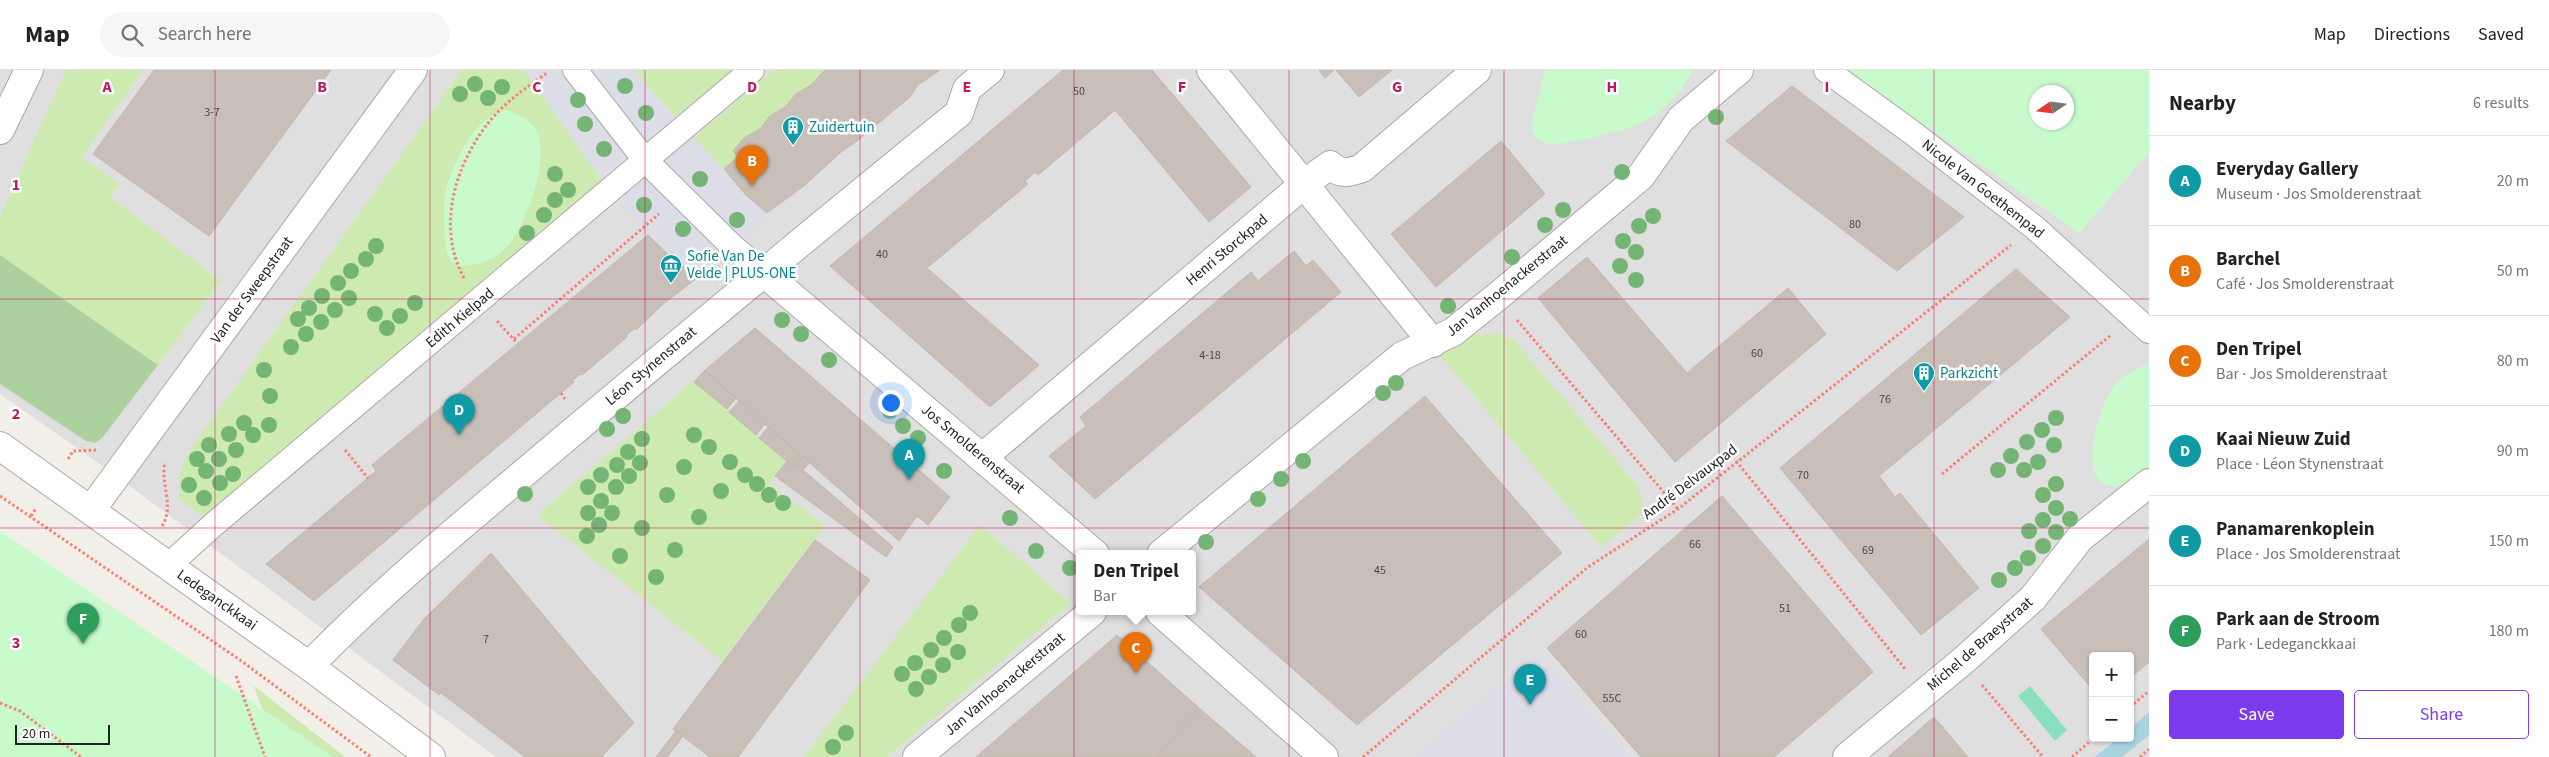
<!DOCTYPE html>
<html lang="en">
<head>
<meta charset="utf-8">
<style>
  body { margin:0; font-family:"Source Sans 3",sans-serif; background:#f6f6f6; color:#222 }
  .controls { position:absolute; right:15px; bottom:15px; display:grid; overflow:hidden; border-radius:5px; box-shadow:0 1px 4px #0004 }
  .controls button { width:45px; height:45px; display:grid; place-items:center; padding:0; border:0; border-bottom:1px solid #e0e0e0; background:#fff; color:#222; font:25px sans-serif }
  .compass { position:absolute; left:2029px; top:15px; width:45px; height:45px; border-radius:50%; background:#fff; box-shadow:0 1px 4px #0004; rotate:257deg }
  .scale { position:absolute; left:15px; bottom:12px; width:95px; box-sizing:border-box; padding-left:5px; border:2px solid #222; border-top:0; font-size:14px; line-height:18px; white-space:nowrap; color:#222; -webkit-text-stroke:4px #fff; paint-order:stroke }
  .you { position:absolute; left:890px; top:332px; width:18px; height:18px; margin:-12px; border:4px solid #fff; border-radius:50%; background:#1a73e8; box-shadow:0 0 0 8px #1a73e833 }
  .badge { display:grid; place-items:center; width:32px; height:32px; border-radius:50%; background:#7c3aed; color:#fff; font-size:16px; font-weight:700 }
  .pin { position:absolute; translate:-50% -41px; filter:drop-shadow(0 1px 2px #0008) }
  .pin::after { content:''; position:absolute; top:26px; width:18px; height:15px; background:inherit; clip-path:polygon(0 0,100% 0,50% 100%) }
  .popup { position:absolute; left:1076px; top:480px; width:120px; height:65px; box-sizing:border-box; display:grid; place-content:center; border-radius:5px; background:#fff; filter:drop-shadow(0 1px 4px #0005); font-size:16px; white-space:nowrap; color:#767676 }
  .popup b { font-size:19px; color:#222 }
  .popup::after { content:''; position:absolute; left:50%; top:100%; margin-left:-10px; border:10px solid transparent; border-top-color:#fff }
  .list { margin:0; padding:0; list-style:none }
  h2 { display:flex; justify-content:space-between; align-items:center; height:65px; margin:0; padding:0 20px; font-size:21px }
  h2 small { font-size:16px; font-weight:400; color:#767676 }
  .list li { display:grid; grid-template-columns:32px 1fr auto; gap:15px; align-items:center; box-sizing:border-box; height:90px; padding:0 20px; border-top:1px solid #e0e0e0 }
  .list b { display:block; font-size:19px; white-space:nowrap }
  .list p { margin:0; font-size:16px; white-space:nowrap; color:#767676 }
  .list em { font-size:16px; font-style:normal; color:#767676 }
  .actions { display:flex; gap:10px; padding:15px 20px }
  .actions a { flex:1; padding:11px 0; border:1px solid #7c3aed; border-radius:5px; text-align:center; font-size:18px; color:#7c3aed }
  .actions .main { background:#7c3aed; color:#fff }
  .icon { flex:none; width:28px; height:28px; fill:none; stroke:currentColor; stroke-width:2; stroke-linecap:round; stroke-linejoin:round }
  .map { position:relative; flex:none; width:2149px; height:687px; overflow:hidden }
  header { display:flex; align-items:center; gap:30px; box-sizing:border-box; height:70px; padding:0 25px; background:#fff; border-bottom:1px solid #e0e0e0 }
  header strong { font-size:24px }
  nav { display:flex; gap:28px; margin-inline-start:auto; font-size:18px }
  .search { width:350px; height:45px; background:#f6f6f6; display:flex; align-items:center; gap:12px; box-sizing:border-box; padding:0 18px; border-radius:28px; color:#767676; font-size:19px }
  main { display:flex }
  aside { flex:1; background:#fff }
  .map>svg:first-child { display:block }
</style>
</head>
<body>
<header>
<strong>Map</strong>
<div class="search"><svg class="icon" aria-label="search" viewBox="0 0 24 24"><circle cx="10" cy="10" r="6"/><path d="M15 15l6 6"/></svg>Search here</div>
<nav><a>Map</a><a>Directions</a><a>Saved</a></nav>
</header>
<main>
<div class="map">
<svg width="2149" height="687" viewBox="0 0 2149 687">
  <rect width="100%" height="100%" fill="#f2efe9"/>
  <!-- residential -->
  <path fill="#e0dfdf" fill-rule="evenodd" d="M0 0H1850L2079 163 2149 82V687H496L104 397 0 324ZM1080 484H1192V542H1080ZM2093 586H2130V668H2093Z"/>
  <!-- grass -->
  <g fill="#cdebb0">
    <polygon points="66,0 143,0 82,87 120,114 110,127 221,211 158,295 0,185 0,146"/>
    <polygon points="462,0 524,0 603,110 204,448 179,428 179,405 187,384"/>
    <polygon points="633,0 732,0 675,47"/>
    <polygon points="773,0 825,0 811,15 785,37 770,46 760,59 743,69 733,81 738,87 724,99 694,68"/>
    <polygon points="1482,264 1498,264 1513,269 1638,416 1644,442 1601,477 1441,286 1465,267"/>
    <polygon points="694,310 787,391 769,414 825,455 722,591 537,445"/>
    <polygon points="980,455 1071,533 887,687 804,687"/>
    <polygon points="254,616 345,687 279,687"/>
  </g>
  <!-- forest -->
  <polygon fill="#add19e" points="0,185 158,295 102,368 95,373 86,371 0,314"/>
  <!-- park -->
  <g fill="#c8facc" fill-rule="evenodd">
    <path d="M1545 0H1694C1683 19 1666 39 1647 50 1633 59 1559 78 1545 73 1536 70 1534 64 1531 56Z"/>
    <path d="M1846 0H2149V82L2079 163ZM2036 22H2066V52H2036Z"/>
    <path d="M508 40C518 45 530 50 536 60 552 87 524 164 502 182 488 193 472 197 455 195 446 188 445 174 445 163 444 150 443 135 446 121 452 94 477 42 508 40Z"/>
    <path d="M2149 294V395L2124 416C2117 416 2106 417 2101 412 2082 395 2099 338 2111 320 2119 308 2135 298 2149 294Z"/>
    <polygon points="0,461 333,687 0,687"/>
  </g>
  <!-- pitch -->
  <polygon fill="#88e0be" points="2030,616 2067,660 2055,671 2018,626"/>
  <!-- plaza -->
  <g fill="#dddde8">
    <polygon points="524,0 633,0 746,125 770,146 697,208 660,179 617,129 204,448 602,110"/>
    <polygon points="1539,583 1628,687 1413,687"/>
  </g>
  <!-- water -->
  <polygon fill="#aad3df" points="2149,642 2149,665 2122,687 2095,687 2118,668 2130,668 2130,658"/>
  <!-- building -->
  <g fill="#c7bfb8" stroke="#c4b6ab">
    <polygon points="154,0 331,0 209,166 93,84"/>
    <polygon points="825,0 940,0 918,15 910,27 857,71 841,82 805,115 767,143 746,125 724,99 738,87 733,81 744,68 760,59 770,46 785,37 796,24 811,15"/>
    <polygon points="1063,0 1152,0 1251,117 1209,152 1115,40 1038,105 1035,102 1025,111 1028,114 927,198 1039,295 990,337 830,196"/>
    <polygon points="1319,0 1334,0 1325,8"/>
    <polygon points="1336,0 1392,0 1359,27"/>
    <polygon points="1792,16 1964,147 1897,201 1726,71"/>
    <polygon points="1501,71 1545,124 1436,217 1391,164"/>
    <polygon points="648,165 681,197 683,196 697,208 662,235 636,260 635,258 626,265 627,267 582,305 580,304 572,311 574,312 314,531 266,494 376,401 372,395"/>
    <polygon points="1294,181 1306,196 1313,190 1341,222 1095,429 1049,386 1086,356 1080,347 1251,202 1258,211"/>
    <polygon points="1587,187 1687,303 1788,218 1826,264 1675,392 1538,228"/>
    <polygon points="2016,199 2070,247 1879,406 1895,427 1900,423 1979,518 1921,565 1780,398"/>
    <polygon points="755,258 950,427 928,455 917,446 899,471 704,301"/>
    <polygon points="704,301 736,328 727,339 694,312"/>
    <polygon points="1425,326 1562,483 1357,655 1199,517"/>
    <polygon points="739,331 765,354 756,365 729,342"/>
    <polygon points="768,357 803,387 795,398 759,368"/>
    <polygon points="803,387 810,392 803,400 893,477 886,487 775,406 787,391 795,398"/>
    <polygon points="1722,426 1873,602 1774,687 1641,687 1547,578"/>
    <polygon points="2149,469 2149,592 2130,608 2130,586 2093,586 2093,620 2041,559"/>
    <polygon points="815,470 870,510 738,687 710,687 673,659"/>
    <polygon points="491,483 634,653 602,686 604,687 525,687 441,623 439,625 393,590 424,549"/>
    <polygon points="1117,565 1199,638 1157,687 976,687"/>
    <polygon points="1199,638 1256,687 1157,687"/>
    <polygon points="1934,647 1968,687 1888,687"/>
    <polygon points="676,661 682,667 667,687 656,687"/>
    <polygon points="676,662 682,667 667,687 657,687"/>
  </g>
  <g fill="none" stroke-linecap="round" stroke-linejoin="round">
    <!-- pedestrian casing -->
    <g stroke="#a9a9a9" stroke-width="26">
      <g id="pedestrian">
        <polyline points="575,0 645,90 733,177 763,202"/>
        <polyline points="1826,0 1910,61 2034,157 2149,261"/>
        <polyline points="168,496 213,455 752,0"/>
      </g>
    </g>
    <!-- minor casing -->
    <g stroke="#a9a9a9" stroke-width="30">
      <g id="minor">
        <polyline points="1211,0 1433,273"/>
        <polyline points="0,60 29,0"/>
        <polyline points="763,202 1095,484"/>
        <path d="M983 387 1304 114 1330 95C1340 105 1349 103 1362 98L1477 0"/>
        <polyline points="1161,484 1402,286 1453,262 1498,226 1641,106 1681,49 1739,0"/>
        <polyline points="1160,542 1324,687"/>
        <path d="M309 596C389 513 481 440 569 365 698 257 828 149 959 43L967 19 990 0"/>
        <polyline points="917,687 1092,542"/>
        <polyline points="1847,687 1964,590 2033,528 2080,468 2149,413"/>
      </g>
    </g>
    <!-- tertiary casing -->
    <g stroke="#a9a9a9" stroke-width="30">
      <g id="tertiary">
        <polyline points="0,376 309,596 431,687"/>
        <polyline points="91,440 413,0"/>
      </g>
    </g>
    <!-- path -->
    <g stroke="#fa8072" stroke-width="3" stroke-dasharray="2.5 2.5" stroke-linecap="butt">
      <path d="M464 208C436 157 455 95 489 52 505 32 527 17 547 3"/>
      <polyline points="1517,250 1678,439"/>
      <polyline points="497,251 517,273"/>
      <polyline points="514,269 659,144"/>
      <polyline points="561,323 565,329"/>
      <polyline points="345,380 368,408"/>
      <polyline points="68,389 73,381 98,380"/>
      <polyline points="1736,391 1906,600"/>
      <polyline points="1942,404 2111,265"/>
      <polyline points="0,426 240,590 371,687"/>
      <polyline points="31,446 36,438"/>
      <path d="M162 456C175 436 160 414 165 392"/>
      <polyline points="236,606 265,687"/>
      <polyline points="1982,615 2043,687"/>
      <polyline points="0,633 20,641 81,687"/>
      <polyline points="2130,637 2149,621"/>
      <polyline points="1363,687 1588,497 1678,439 2011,175"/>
      <polyline points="2072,687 2094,668"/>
      <polyline points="2140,687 2149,679"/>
    </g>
    <!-- pedestrian -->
    <use href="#pedestrian" stroke="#fff" stroke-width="24"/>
    <!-- minor -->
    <use href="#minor" stroke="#fff" stroke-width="28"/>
    <!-- tertiary -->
    <use href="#tertiary" stroke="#fff" stroke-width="28"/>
  </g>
  <!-- trees -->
  <g fill="#74b475">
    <circle cx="475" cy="14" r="8"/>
    <circle cx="625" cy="16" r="8"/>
    <circle cx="502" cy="17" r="8"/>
    <circle cx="460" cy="24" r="8"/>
    <circle cx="488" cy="28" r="8"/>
    <circle cx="578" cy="30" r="8"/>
    <circle cx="646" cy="43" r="8"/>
    <circle cx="1716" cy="47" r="8"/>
    <circle cx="585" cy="54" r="8"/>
    <circle cx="604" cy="79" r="8"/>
    <circle cx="1622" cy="102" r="8"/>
    <circle cx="555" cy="104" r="8"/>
    <circle cx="700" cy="109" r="8"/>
    <circle cx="568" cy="120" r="8"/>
    <circle cx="555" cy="130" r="8"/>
    <circle cx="644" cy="135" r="8"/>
    <circle cx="1563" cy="140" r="8"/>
    <circle cx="544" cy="145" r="8"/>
    <circle cx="1653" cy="146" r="8"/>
    <circle cx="737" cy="150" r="8"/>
    <circle cx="1545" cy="155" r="8"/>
    <circle cx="1639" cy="156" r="8"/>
    <circle cx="683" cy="159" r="8"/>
    <circle cx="527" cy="163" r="8"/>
    <circle cx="1623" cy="171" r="8"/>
    <circle cx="376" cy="176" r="8"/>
    <circle cx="1636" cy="182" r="8"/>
    <circle cx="1512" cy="187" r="8"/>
    <circle cx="366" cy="189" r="8"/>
    <circle cx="1620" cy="196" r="8"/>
    <circle cx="351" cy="201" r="8"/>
    <circle cx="1636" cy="210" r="8"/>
    <circle cx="338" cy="213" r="8"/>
    <circle cx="322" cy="226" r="8"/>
    <circle cx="349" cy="228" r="8"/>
    <circle cx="415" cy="233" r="8"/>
    <circle cx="1448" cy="236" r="8"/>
    <circle cx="309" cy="238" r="8"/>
    <circle cx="335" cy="240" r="8"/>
    <circle cx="375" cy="244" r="8"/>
    <circle cx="400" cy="246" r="8"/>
    <circle cx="298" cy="249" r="8"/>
    <circle cx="782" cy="250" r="8"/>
    <circle cx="321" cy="252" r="8"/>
    <circle cx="387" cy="258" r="8"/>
    <circle cx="306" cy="264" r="8"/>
    <circle cx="801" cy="264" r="8"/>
    <circle cx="291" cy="277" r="8"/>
    <circle cx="829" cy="290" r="8"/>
    <circle cx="264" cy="300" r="8"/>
    <circle cx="1396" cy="313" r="8"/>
    <circle cx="1383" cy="323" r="8"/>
    <circle cx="270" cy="326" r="8"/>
    <circle cx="890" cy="341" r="8"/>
    <circle cx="623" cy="346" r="8"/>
    <circle cx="2056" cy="348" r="8"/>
    <circle cx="244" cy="353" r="8"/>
    <circle cx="269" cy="355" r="8"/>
    <circle cx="903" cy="356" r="8"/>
    <circle cx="607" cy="359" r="8"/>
    <circle cx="2042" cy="360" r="8"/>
    <circle cx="229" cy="364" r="8"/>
    <circle cx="253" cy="365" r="8"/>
    <circle cx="694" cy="365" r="8"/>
    <circle cx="918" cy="368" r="8"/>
    <circle cx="642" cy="369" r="8"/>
    <circle cx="2027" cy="372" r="8"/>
    <circle cx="209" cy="375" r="8"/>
    <circle cx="2054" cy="375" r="8"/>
    <circle cx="709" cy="377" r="8"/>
    <circle cx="236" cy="380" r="8"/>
    <circle cx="628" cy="382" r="8"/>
    <circle cx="2011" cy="386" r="8"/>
    <circle cx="197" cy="389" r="8"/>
    <circle cx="219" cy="389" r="8"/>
    <circle cx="1303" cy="391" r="8"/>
    <circle cx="730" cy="392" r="8"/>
    <circle cx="2038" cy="392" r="8"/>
    <circle cx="640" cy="393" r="8"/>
    <circle cx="617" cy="395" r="8"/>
    <circle cx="684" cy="397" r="8"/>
    <circle cx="1998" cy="400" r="8"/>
    <circle cx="2024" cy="400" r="8"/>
    <circle cx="206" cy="401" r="8"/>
    <circle cx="944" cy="401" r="8"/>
    <circle cx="233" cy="404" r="8"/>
    <circle cx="601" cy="405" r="8"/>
    <circle cx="745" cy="405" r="8"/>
    <circle cx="629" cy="406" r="8"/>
    <circle cx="1281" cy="409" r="8"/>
    <circle cx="220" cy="413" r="8"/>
    <circle cx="757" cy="414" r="8"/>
    <circle cx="2056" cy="414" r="8"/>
    <circle cx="189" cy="415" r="8"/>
    <circle cx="588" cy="417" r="8"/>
    <circle cx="616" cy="417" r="8"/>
    <circle cx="721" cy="421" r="8"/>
    <circle cx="525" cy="424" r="8"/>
    <circle cx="667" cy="425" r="8"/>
    <circle cx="769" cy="425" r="8"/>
    <circle cx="2043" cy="425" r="8"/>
    <circle cx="204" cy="428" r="8"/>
    <circle cx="1258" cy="429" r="8"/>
    <circle cx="601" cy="431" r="8"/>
    <circle cx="783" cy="433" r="8"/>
    <circle cx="2056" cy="438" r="8"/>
    <circle cx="588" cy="443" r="8"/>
    <circle cx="612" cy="443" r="8"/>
    <circle cx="699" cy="447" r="8"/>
    <circle cx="1010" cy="448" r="8"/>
    <circle cx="2070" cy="449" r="8"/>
    <circle cx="2043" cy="450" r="8"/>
    <circle cx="599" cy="455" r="8"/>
    <circle cx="642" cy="458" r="8"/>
    <circle cx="2029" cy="461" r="8"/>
    <circle cx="2056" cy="462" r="8"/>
    <circle cx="587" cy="466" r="8"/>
    <circle cx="1206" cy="472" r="8"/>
    <circle cx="2043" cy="476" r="8"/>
    <circle cx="675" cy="480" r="8"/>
    <circle cx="1036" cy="481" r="8"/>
    <circle cx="620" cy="486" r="8"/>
    <circle cx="2028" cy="488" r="8"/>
    <circle cx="1070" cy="498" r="8"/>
    <circle cx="2015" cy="498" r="8"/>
    <circle cx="656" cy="507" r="8"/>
    <circle cx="1999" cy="510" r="8"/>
    <circle cx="970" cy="543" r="8"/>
    <circle cx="959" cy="555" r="8"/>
    <circle cx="944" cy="568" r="8"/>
    <circle cx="931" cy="580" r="8"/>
    <circle cx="958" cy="582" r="8"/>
    <circle cx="915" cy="593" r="8"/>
    <circle cx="943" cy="595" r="8"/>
    <circle cx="902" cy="604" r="8"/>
    <circle cx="929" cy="607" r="8"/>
    <circle cx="916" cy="619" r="8"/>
    <circle cx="846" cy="663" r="8"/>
    <circle cx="833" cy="677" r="8"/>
  </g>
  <!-- grid -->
  <path fill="none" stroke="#c2185b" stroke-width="1" stroke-opacity="0.55" d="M215 0V687M430 0V687M645 0V687M860 0V687M1074 0V687M1289 0V687M1504 0V687M1719 0V687M1934 0V687M0 229H2149M0 458H2149"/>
  <!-- icons -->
  <defs>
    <g id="building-pin" transform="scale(1.125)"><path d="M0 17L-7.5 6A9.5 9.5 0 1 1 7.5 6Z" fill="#0f9aa8" stroke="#fff"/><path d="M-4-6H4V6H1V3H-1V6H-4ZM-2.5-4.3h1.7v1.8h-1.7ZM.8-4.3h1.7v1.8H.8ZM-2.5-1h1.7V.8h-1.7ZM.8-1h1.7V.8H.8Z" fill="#fff"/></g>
    <g id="museum-pin" transform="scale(1.125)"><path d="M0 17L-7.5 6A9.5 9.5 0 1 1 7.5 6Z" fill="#0f9aa8" stroke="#fff"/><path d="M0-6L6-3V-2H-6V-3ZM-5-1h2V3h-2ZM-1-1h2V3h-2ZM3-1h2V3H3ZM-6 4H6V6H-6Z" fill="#fff"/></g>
  </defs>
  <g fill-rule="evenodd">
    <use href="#building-pin" x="793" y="57"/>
    <use href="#museum-pin" x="671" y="195"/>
    <use href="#building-pin" x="1924" y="303"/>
  </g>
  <g text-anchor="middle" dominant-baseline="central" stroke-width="5" stroke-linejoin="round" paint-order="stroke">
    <!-- number labels -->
    <g font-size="12" fill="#4b4948">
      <text x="1079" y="21">50</text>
      <text x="212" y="42">3-7</text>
      <text x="1855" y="154">80</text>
      <text x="882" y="184">40</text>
      <text x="1757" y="283">60</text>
      <text x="1210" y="285">4-18</text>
      <text x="1885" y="329">76</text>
      <text x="1803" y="405">70</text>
      <text x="1695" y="474">66</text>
      <text x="1868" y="480">69</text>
      <text x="1380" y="500">45</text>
      <text x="1785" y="538">51</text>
      <text x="1581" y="564">60</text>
      <text x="486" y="569">7</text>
      <text x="1612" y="628">55C</text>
    </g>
    <!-- culture labels -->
    <g font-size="15" fill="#0d838f" stroke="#fff" text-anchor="start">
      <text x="809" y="57">Zuidertuin</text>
      <text x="687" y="186">Sofie Van De<tspan x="687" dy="17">Velde | PLUS-ONE</tspan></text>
      <text x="1940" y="303">Parkzicht</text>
    </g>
    <!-- street labels -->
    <g font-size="15" fill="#222" stroke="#fff">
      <text transform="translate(1983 119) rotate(38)">Nicole Van Goethempad</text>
      <text transform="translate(1227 180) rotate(-40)">Henri Storckpad</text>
      <text transform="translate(1507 216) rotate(-39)">Jan Vanhoenackerstraat</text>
      <text transform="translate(252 220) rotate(-54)">Van der Sweepstraat</text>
      <text transform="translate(460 248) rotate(-40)">Edith Kielpad</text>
      <text transform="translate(651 296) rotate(-40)">Léon Stynenstraat</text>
      <text transform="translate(973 379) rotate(40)">Jos Smolderenstraat</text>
      <text transform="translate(1690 412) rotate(-37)">André Delvauxpad</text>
      <text transform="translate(217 530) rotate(35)">Ledeganckkaai</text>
      <text transform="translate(1980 574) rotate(-41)">Michel de Braeystraat</text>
      <text transform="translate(1005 614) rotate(-40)">Jan Vanhoenackerstraat</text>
    </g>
  </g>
  <g font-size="16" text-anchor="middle" font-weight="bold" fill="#c2185b" stroke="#fff" stroke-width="5" stroke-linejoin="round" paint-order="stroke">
    <text x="107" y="22">A</text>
    <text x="322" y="22">B</text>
    <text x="537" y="22">C</text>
    <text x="752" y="22">D</text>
    <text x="967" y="22">E</text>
    <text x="1182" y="22">F</text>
    <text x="1397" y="22">G</text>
    <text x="1612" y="22">H</text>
    <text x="1827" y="22">I</text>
    <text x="16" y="120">1</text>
    <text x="16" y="349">2</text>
    <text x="16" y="578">3</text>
  </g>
</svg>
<div class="controls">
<button>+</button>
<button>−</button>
</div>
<svg class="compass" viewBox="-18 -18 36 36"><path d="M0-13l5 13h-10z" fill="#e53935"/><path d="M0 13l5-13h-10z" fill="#767676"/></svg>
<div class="scale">20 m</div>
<div class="you"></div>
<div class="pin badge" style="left:909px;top:410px;background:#0f9aa8">A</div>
<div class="pin badge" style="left:752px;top:116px;background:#e8710a">B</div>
<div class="pin badge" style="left:1136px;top:603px;background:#e8710a">C</div>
<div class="popup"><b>Den Tripel</b>Bar</div>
<div class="pin badge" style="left:459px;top:365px;background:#0f9aa8">D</div>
<div class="pin badge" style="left:1530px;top:635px;background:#0f9aa8">E</div>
<div class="pin badge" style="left:83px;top:574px;background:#2e9e5b">F</div>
</div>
<aside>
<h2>Nearby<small>6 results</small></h2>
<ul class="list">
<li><span class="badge" style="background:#0f9aa8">A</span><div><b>Everyday Gallery</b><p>Museum · Jos Smolderenstraat</p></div><em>20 m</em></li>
<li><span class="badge" style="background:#e8710a">B</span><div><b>Barchel</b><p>Café · Jos Smolderenstraat</p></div><em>50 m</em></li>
<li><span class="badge" style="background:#e8710a">C</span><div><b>Den Tripel</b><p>Bar · Jos Smolderenstraat</p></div><em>80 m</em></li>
<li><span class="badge" style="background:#0f9aa8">D</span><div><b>Kaai Nieuw Zuid</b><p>Place · Léon Stynenstraat</p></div><em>90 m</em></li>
<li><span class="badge" style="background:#0f9aa8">E</span><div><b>Panamarenkoplein</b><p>Place · Jos Smolderenstraat</p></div><em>150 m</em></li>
<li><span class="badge" style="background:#2e9e5b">F</span><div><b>Park aan de Stroom</b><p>Park · Ledeganckkaai</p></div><em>180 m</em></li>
</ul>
<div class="actions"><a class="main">Save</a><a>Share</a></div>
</aside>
</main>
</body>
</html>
